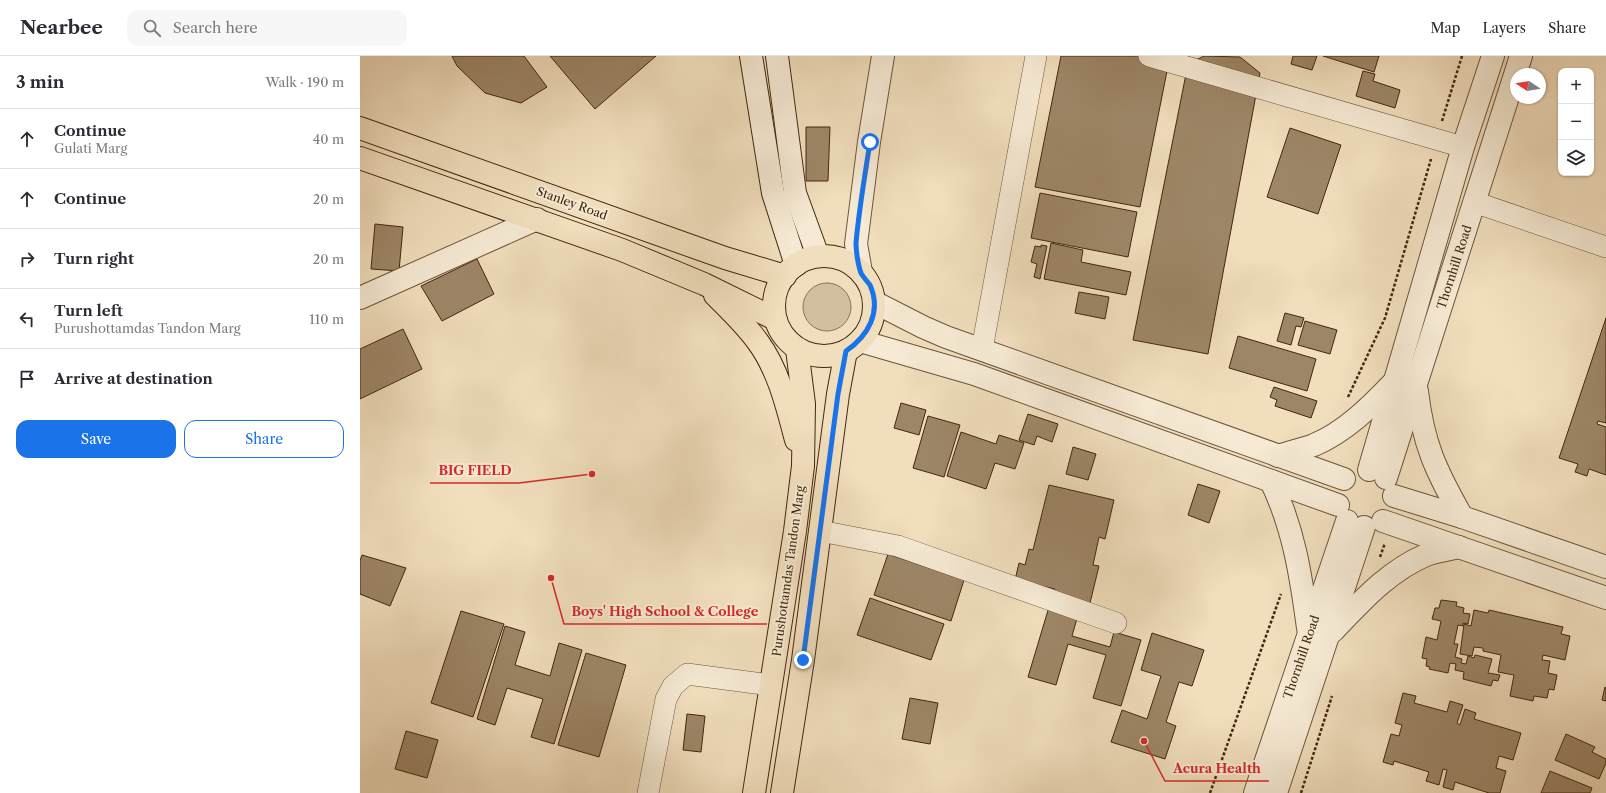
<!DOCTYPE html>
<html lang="en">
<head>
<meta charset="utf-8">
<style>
  body { margin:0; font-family:"Libre Caslon Text",serif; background:#f7f7f7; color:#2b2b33 }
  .controls { position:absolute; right:12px; top:12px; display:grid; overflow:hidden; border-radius:8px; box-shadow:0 1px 3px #0004 }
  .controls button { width:36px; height:36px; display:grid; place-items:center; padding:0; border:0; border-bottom:1px solid #e1e1e2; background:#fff; color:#2b2b33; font:20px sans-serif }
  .compass { position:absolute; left:1150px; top:12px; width:36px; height:36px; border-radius:50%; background:#fff; box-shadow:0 1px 3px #0004; rotate:282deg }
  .stop { position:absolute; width:12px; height:12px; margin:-9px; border:3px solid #1a73e8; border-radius:50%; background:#fff }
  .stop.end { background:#1a73e8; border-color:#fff; box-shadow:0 1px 4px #0008 }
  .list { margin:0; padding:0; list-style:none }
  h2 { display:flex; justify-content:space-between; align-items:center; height:52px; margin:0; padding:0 16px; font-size:17px }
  h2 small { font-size:13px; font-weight:400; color:#7c7c81 }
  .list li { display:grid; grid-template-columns:26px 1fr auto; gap:12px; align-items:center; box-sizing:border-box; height:60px; padding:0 16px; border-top:1px solid #e1e1e2 }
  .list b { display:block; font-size:15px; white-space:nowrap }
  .list p { margin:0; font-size:13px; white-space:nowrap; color:#7c7c81 }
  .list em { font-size:13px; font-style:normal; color:#7c7c81 }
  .actions { display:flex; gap:8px; padding:12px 16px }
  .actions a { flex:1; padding:9px 0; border:1px solid #1a73e8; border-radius:12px; text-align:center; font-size:14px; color:#1a73e8 }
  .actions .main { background:#1a73e8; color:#fff }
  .icon { flex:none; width:22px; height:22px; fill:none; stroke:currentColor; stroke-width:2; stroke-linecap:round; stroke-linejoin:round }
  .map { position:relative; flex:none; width:1246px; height:737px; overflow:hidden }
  header { display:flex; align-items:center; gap:24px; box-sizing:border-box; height:56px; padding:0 20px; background:#fff; border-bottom:1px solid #e1e1e2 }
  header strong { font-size:19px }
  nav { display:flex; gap:22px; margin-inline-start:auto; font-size:14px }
  .search { width:280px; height:36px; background:#f7f7f7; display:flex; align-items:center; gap:10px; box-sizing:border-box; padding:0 14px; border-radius:12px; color:#7c7c81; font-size:15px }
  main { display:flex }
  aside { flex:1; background:#fff }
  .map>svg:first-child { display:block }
</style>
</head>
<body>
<header>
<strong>Nearbee</strong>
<div class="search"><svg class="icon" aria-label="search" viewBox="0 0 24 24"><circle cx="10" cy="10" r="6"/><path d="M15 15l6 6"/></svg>Search here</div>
<nav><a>Map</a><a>Layers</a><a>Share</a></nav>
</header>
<main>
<aside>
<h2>3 min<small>Walk · 190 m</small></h2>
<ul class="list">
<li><svg class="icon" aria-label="ahead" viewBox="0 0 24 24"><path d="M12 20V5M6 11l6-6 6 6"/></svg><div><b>Continue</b><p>Gulati Marg</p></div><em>40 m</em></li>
<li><svg class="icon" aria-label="ahead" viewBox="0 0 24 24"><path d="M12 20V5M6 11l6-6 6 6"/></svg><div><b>Continue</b></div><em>20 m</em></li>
<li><svg class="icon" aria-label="right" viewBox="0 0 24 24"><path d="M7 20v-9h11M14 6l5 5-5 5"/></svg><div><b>Turn right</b></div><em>20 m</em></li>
<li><svg class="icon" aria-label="left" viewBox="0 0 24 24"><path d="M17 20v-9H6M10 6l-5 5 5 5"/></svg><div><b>Turn left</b><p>Purushottamdas Tandon Marg</p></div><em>110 m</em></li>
<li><svg class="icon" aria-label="arrive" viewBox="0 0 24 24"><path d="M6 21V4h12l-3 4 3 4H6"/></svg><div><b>Arrive at destination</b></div></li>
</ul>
<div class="actions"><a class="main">Save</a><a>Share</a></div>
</aside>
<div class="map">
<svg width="1246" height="737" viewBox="0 0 1246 737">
  <rect width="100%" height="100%" fill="#f1debd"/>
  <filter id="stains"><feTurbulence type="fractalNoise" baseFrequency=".005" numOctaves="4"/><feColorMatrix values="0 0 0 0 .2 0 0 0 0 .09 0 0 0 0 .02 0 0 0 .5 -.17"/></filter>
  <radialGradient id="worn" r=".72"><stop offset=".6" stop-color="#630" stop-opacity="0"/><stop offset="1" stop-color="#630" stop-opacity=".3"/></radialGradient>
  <!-- green -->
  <circle fill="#d3bf9f" stroke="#8a7356" cx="467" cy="251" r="24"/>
  <!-- building -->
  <g fill="#9d8668" stroke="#42270c">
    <polygon points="92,0 164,0 187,31 161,47 125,37 97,10"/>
    <polygon points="190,0 296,0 235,53"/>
    <polygon points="701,0 782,0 809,5 780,151 675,131"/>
    <polygon points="844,0 880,1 900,17 848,298 773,284 828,8"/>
    <polygon points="933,0 957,0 952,14 931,8"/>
    <polygon points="963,0 1019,0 1014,16"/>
    <polygon points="1003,15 1015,18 1013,25 1040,34 1035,52 996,40"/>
    <polygon points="446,71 470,71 468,125 446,125"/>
    <polygon points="930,72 981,89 958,158 907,141"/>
    <polygon points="680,137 777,156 768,201 671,182"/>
    <polygon points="15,168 43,171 39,215 11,213"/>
    <polygon points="691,187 723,194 721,206 771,216 766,239 684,223"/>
    <polygon points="681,189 687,190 680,223 674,221 677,208 671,206 675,190 681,191"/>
    <polygon points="117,203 134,238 82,265 61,230"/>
    <polygon points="719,236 749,241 745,263 715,257"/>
    <polygon points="925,257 944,262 941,271 936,270 931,289 917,285"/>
    <polygon points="1246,262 1246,367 1238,365 1237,368 1246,371 1246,419 1229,413 1227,420 1215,416 1218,408 1199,402"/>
    <polygon points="945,265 977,274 970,298 938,289"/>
    <polygon points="43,273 62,313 0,343 0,293"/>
    <polygon points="878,280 956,303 947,335 869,312"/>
    <polygon points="914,331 957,345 951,362 915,350 917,344 910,341"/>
    <polygon points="541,347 566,354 559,379 534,372"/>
    <polygon points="668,358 698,368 692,386 677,380 674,389 659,384"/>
    <polygon points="568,360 600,369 584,421 553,412"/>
    <polygon points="601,376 636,388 639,379 664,387 655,413 635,407 626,433 587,420"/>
    <polygon points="713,391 736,398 728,424 706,418"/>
    <polygon points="838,428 860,435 849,467 828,459"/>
    <polygon points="689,429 754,444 745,483 739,481 733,509 739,510 730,547 693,538 695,533 655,524 659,507 665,509 669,493 673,494"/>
    <polygon points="528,498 604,524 591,565 514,539"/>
    <polygon points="2,499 46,512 30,550 0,538 0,505"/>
    <polygon points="510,542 584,568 571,604 497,579"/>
    <polygon points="1081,544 1097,546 1096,550 1104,552 1103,557 1110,558 1108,568 1103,567 1103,570 1098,569 1094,588 1098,588 1095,601 1102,603 1101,607 1106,608 1108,600 1114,602 1115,599 1132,603 1128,617 1140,619 1138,625 1133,624 1131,630 1103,623 1104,616 1095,614 1096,608 1090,607 1088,617 1069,613 1070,611 1066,610 1067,603 1062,602 1066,581 1077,584 1081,565 1072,563 1075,552 1079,552"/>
    <polygon points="689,551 718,559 712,580 750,591 754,576 781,584 761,650 733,642 746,599 708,588 696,629 668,621"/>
    <polygon points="1114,554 1128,557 1129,554 1203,571 1201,578 1210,580 1205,604 1183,599 1182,604 1190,605 1188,617 1197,619 1194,634 1189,633 1187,642 1174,640 1173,645 1150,640 1154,619 1138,616 1141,599 1123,595 1123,592 1114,591 1112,600 1100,598 1104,568 1111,570"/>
    <polygon points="101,555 144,568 113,661 71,647"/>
    <polygon points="145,570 165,576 155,609 190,620 199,587 222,594 194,688 171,681 183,643 147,632 135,669 117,663"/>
    <polygon points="792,577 844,594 832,630 819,626 806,666 816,670 805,703 751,686 762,654 787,663 801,620 781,614"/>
    <polygon points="226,597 266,609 239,701 198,689"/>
    <polygon points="1245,631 1246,632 1246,645 1242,644"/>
    <polygon points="1043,637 1056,640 1054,647 1087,656 1090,645 1103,649 1097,667 1100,669 1105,653 1116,657 1114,663 1161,677 1153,704 1139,700 1136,712 1146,715 1140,737 1129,737 1095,726 1093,734 1083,731 1087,714 1083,713 1079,729 1066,725 1069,716 1034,705 1033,709 1023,706 1031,678 1039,680 1042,669 1035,667"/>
    <polygon points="550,642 578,647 570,688 542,683"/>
    <polygon points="327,658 345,660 341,696 323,694"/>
    <polygon points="46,675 78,684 67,722 35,713"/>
    <polygon points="1206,678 1235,691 1232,696 1246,703 1246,707 1239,723 1195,704"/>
    <polygon points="1190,715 1232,732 1230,737 1181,737"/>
  </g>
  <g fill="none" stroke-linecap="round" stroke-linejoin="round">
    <!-- minor casing -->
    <g stroke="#6e5538" stroke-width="22">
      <g id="minor">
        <polyline points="789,0 1103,91"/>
        <polyline points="1114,146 1246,191"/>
        <polyline points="622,293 676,0"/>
        <polyline points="460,475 538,490 756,567"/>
        <polyline points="288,737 306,643 313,630 327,618 411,629"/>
      </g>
    </g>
    <!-- tertiary casing -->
    <g stroke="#6e5538" stroke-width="24">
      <g id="tertiary">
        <polyline points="501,216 496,188 509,86 523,0"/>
        <polyline points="0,242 177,163"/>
        <polyline points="514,246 563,271 586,281 984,423"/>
        <polyline points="500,285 614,318 978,449"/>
        <path d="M1057 335C1063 388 1076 415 1102 461"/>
        <path d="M918 400C930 396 943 393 954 389 985 376 1010 351 1033 327"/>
        <polyline points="1009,414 1103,91 1133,0"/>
        <polyline points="1026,422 1161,0"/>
        <path d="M911 425C934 473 941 520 948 572"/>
        <polyline points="1034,440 1102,461 1246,511"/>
        <polyline points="1023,465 1246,542"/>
        <path d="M973 575C1000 547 1028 515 1066 499 1076 495 1088 494 1099 491"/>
        <polyline points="895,737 987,465"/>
        <polyline points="916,737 1004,471"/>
      </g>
    </g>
    <!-- secondary casing -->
    <g stroke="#42270c" stroke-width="24">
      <g id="secondary">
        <polyline points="391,0 413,137 436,209"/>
        <polyline points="417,0 435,137 458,200"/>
      </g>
    </g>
    <!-- primary casing -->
    <g stroke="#42270c" stroke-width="24">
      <g id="primary">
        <polyline points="0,72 365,202 425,220"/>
        <polyline points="0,102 262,194 344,228 415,263"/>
        <circle cx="464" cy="250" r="50"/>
        <path d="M355 239C370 254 386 269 398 286 419 315 427 350 436 384"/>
        <polyline points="394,737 435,475 443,410 444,348 437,293"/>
        <polyline points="422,737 443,604 478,338 486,295"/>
      </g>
    </g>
    <!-- path -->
    <g stroke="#42270c" stroke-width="2.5" stroke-dasharray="3 2" stroke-linecap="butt">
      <polyline points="1082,65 1102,0"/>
      <polyline points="988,341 1025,262 1071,103"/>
      <polyline points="1020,501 1025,487"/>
      <polyline points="850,737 921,538"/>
      <polyline points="941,737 972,640"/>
    </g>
    <!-- minor -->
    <use href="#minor" stroke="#f6ead4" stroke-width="21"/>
    <!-- tertiary -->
    <use href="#tertiary" stroke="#f6ead4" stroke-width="22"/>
    <!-- secondary -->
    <use href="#secondary" stroke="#f6ead4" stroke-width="22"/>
    <!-- primary -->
    <use href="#primary" stroke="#f1debd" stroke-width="22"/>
  </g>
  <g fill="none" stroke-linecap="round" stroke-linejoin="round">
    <!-- route -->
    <path stroke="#1a73e8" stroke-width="5" d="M443 604 478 338 486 295C508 280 522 256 510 229 507 225 503 221 501 217 498 209 496 195 496 187 499 153 505 119 510 86"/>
  </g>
  <g text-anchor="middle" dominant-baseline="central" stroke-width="4" stroke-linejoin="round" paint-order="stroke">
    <!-- street labels -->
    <g font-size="12" fill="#42270c" stroke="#f6ead4">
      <text transform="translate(212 147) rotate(20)">Stanley Road</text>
      <text transform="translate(1094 211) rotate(-72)">Thornhill Road</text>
      <text transform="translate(428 515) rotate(-82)">Purushottamdas Tandon Marg</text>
      <text transform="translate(941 601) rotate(-71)">Thornhill Road</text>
    </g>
  </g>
  <!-- callouts -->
  <path fill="none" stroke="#d62828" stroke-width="1.5" d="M232 418L159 427H70M191 522L204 568H407M784 685L805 725H909"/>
  <g fill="#d62828" stroke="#f6ead4" stroke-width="1.5">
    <circle cx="232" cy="418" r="4"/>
    <circle cx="191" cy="522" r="4"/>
    <circle cx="784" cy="685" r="4"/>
  </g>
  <g font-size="13" text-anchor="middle" font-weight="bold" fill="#d62828" stroke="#f6ead4" stroke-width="4" stroke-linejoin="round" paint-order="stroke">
    <text x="115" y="419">BIG FIELD</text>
    <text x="305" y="560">Boys' High School &amp; College</text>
    <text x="857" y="717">Acura Health</text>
  </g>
  <rect width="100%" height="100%" filter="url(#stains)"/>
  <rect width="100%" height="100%" fill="url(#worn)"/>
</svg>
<div class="controls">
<button>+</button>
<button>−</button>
<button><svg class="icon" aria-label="layers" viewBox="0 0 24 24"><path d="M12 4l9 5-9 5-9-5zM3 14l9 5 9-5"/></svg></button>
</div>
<svg class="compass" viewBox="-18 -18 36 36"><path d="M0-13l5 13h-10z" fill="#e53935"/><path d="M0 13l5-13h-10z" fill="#7c7c81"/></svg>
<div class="stop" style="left:510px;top:86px"></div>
<div class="stop end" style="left:443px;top:604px"></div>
</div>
</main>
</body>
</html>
